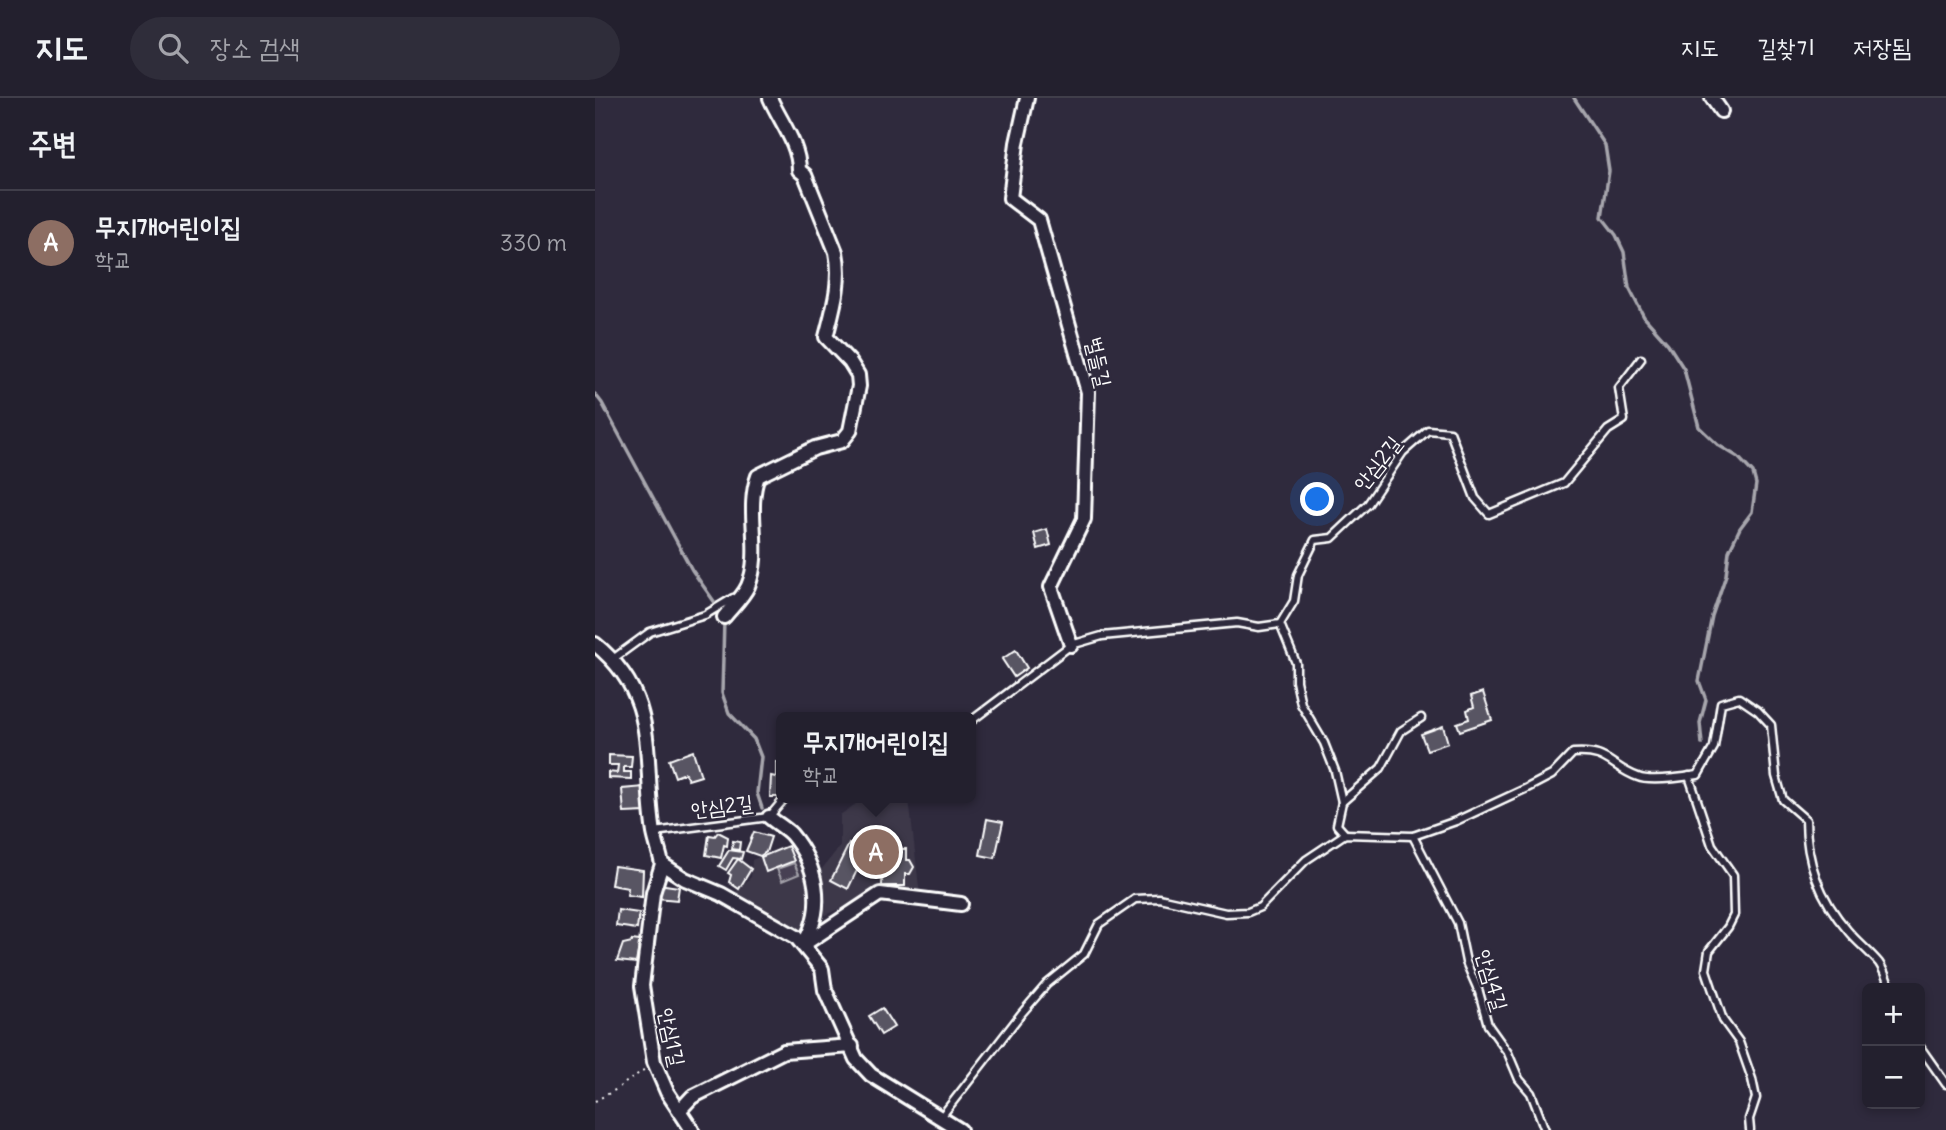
<!DOCTYPE html>
<html lang="ko">
<head>
<meta charset="utf-8">
<style>
  body { margin:0; font-family:Delius,"Poor Story",sans-serif; background:#2f2d3a; color:#f1f3f6 }
  .controls { position:absolute; right:21px; bottom:21px; display:grid; overflow:hidden; border-radius:10px; box-shadow:0 4px 10px #0003 }
  .controls button { width:63px; height:63px; display:grid; place-items:center; padding:0; border:0; border-bottom:2px solid #403e4a; background:#23202e; color:#f1f3f6; font:35px sans-serif }
  .you { position:absolute; left:723px; top:402px; width:24px; height:24px; margin:-18px; border:5px solid #fff; border-radius:50%; background:#1a73e8; box-shadow:0 0 0 10px #1a73e833 }
  .badge { display:grid; place-items:center; width:46px; height:46px; border-radius:50%; background:#8bbbb9; color:#fff; font-size:23px; font-weight:700 }
  .pin { position:absolute; translate:-50% -50%; border:4px solid #fff; box-shadow:0 2px 7px #0006 }
  .popup { position:absolute; left:181px; top:614px; width:200px; height:91px; box-sizing:border-box; display:grid; place-content:center; border-radius:10px; background:#23202e; filter:drop-shadow(0 2px 5px #0005); font-size:23px; white-space:nowrap; color:#a3a3aa }
  .popup b { font-size:26px; color:#f1f3f6 }
  .popup::after { content:''; position:absolute; left:50%; top:100%; margin-left:-14px; border:14px solid transparent; border-top-color:#23202e }
  .list { margin:0; padding:0; list-style:none }
  h2 { display:flex; justify-content:space-between; align-items:center; height:91px; margin:0; padding:0 28px; font-size:30px }
  h2 small { font-size:23px; font-weight:400; color:#a3a3aa }
  .list li { display:grid; grid-template-columns:46px 1fr auto; gap:21px; align-items:center; box-sizing:border-box; height:105px; padding:0 28px; border-top:2px solid #403e4a }
  .list b { display:block; font-size:26px; white-space:nowrap }
  .list p { margin:0; font-size:23px; white-space:nowrap; color:#a3a3aa }
  .list em { font-size:23px; font-style:normal; color:#a3a3aa }
  .icon { flex:none; width:38px; height:38px; fill:none; stroke:currentColor; stroke-width:2; stroke-linecap:round; stroke-linejoin:round }
  .map { position:relative; flex:none; width:1351px; height:1032px; overflow:hidden }
  header { display:flex; align-items:center; gap:42px; box-sizing:border-box; height:98px; padding:0 35px; background:#23202e; border-bottom:2px solid #403e4a }
  header strong { font-size:33px }
  nav { display:flex; gap:38px; margin-inline-start:auto; font-size:24px }
  .search { width:490px; height:63px; background:#2f2d3a; display:flex; align-items:center; gap:18px; box-sizing:border-box; padding:0 24px; border-radius:38px; color:#a3a3aa; font-size:26px }
  main { display:flex }
  aside { flex:1; background:#23202e }
  .map>svg:first-child { display:block }
</style>
</head>
<body>
<header>
<strong>지도</strong>
<div class="search"><svg class="icon" aria-label="search" viewBox="0 0 24 24"><circle cx="10" cy="10" r="6"/><path d="M15 15l6 6"/></svg>장소 검색</div>
<nav><a>지도</a><a>길찾기</a><a>저장됨</a></nav>
</header>
<main>
<aside>
<h2>주변<small></small></h2>
<ul class="list">
<li><span class="badge" style="background:#8d6e63">A</span><div><b>무지개어린이집</b><p>학교</p></div><em>330 m</em></li>
</ul>
</aside>
<div class="map">
<svg width="1351" height="1032" viewBox="0 0 1351 1032">
  <rect width="100%" height="100%" fill="#2f2a3d"/>
  <filter id="ink" filterUnits="userSpaceOnUse"><feTurbulence type="fractalNoise" baseFrequency=".0143" numOctaves="2"/><feDisplacementMap in="SourceGraphic" scale="14" xChannelSelector="R" yChannelSelector="G"/><feConvolveMatrix kernelMatrix="1 2 1 2 8 2 1 2 1" color-interpolation-filters="sRGB"/></filter>
  <g filter="url(#ink)">
    <!-- built -->
    <polygon fill="#3c3749" points="264,700 314,700 325,798 279,795 226,819 213,827 209,838 176,816 139,796 156,779 157,762 193,746 206,760 218,782 245,748 245,717 262,705"/>
    <!-- green -->
    <polygon fill="#464152" stroke="#a2a0a8" stroke-width="2" points="199,765 204,776 187,783 182,771"/>
    <g fill="none" stroke-linecap="round" stroke-linejoin="round">
      <!-- stream -->
      <g stroke="#a7a6ad" stroke-width="3.5">
        <polyline points="979,0 1010,47 1014,73 1007,119 1021,137 1029,154 1034,190 1049,219 1073,246 1089,271 1104,329 1123,347 1143,359 1158,375 1161,386 1157,414 1145,430 1134,453 1131,477 1117,518 1104,583 1111,602 1105,625 1107,646"/>
        <polyline points="0,296 7,305 97,472 123,509"/>
        <polyline points="129,522 127,595 134,615 159,641 166,659 162,695 167,710"/>
        <polyline points="185,734 198,749"/>
      </g>
    </g>
    <!-- building -->
    <g fill="#595564" stroke="#fff" stroke-width="2">
      <polygon points="452,431 456,447 443,451 439,435"/>
      <polygon points="421,552 432,570 419,579 407,561"/>
      <polygon points="888,594 897,622 865,633 862,625 874,621 872,612 879,609 876,598"/>
      <polygon points="848,628 853,645 832,652 826,636"/>
      <polygon points="98,653 106,678 93,682 90,675 80,679 74,662"/>
      <polygon points="14,657 37,658 36,669 29,669 29,674 36,674 36,681 13,680 13,674 22,675 23,667 14,667"/>
      <polygon points="181,664 187,664 187,699 175,699 176,678 181,679"/>
      <polygon points="49,689 51,714 29,715 27,691"/>
      <polygon points="392,721 408,724 400,760 385,757"/>
      <polygon points="123,734 133,739 132,748 129,747 126,760 111,757 114,737 120,738"/>
      <polygon points="159,734 176,739 171,754 165,758 151,753"/>
      <polygon points="138,743 145,744 144,752 137,751"/>
      <polygon points="254,746 271,754 253,791 236,782"/>
      <polygon points="193,748 199,763 171,774 166,759"/>
      <polygon points="288,751 311,751 311,762 315,762 319,769 315,776 310,776 310,788 287,788"/>
      <polygon points="134,752 148,754 146,761 138,760 131,772 124,768"/>
      <polygon points="143,761 156,771 144,791 134,784 136,777 133,775"/>
      <polygon points="19,768 48,772 47,799 32,797 33,790 16,787"/>
      <polygon points="63,786 84,789 82,802 62,800"/>
      <polygon points="23,812 44,815 42,831 21,828"/>
      <polygon points="37,842 45,843 41,865 22,863 28,846 37,844"/>
      <polygon points="287,910 299,929 286,937 274,918"/>
    </g>
    <g fill="none" stroke-linecap="round" stroke-linejoin="round">
      <!-- lane casing -->
      <g stroke="#fff" stroke-width="11">
        <g id="lane">
          <polyline points="685,526 701,565 701,583 706,606 729,645 740,673 747,704 742,727 750,736"/>
          <polyline points="18,561 55,534 110,517 138,500"/>
          <polyline points="376,623 476,547 507,538 642,525 664,529 685,526 699,503 703,477 720,442 737,440 773,406 808,354 833,332 855,334 880,400 894,416 969,385 1013,332 1029,322 1024,290 1046,261"/>
          <polyline points="1094,678 1117,747 1138,777 1139,817 1133,829 1114,853 1111,872 1128,922 1144,944 1157,981 1161,1000 1154,1021 1155,1032"/>
          <polyline points="747,704 786,670 806,633 826,620"/>
          <polyline points="59,734 174,719 190,700"/>
          <polyline points="818,738 863,825 871,864 884,894 893,927 913,955 924,981 936,995 950,1032"/>
          <polyline points="1325,949 1351,986"/>
          <path d="M346 1019 426 916 452 886 489 856 504 826 540 801 564 800 631 815 653 814 665 809 711 762 750 736 818 738 861 723 932 690 957 677 978 655C1013 652 1014 668 1043 679 1054 684 1090 679 1103 677L1119 649 1126 605 1144 600 1163 613 1176 627 1181 678 1188 702 1211 722C1211 764 1226 802 1253 833 1262 844 1275 854 1284 865 1289 872 1292 882 1295 890"/>
        </g>
      </g>
      <!-- street casing -->
      <g stroke="#fff" stroke-width="18">
        <g id="street">
          <polyline points="432,0 422,45 415,100 444,122 493,294 489,421 456,489 476,547"/>
          <polyline points="1117,0 1126,13"/>
          <path d="M129 519C136 510 148 499 153 488 168 453 150 413 163 378L220 350 247 343 255 333 264 288 263 277 255 264 231 239C238 211 247 183 241 154L210 77 204 72C204 46 185 23 175 0"/>
          <path d="M0 546C67 600 47 661 59 735 61 745 65 756 67 766L90 781 126 796 201 839 227 871 230 892 261 961 276 977 365 1032"/>
          <path d="M174 719C181 725 190 730 196 736 222 767 230 808 210 843"/>
          <polyline points="67,766 58,795 47,888 59,964 72,994 97,1032"/>
          <polyline points="208,847 285,796 366,806"/>
          <polyline points="84,1013 97,999 189,953 257,948"/>
        </g>
      </g>
      <!-- path -->
      <polyline stroke="#fff" stroke-width="2" stroke-dasharray="2 5" stroke-linecap="butt" points="0,1003 20,992 50,971"/>
      <!-- lane -->
      <use href="#lane" stroke="#2f2a3d" stroke-width="6"/>
      <!-- street -->
      <use href="#street" stroke="#2f2a3d" stroke-width="12"/>
    </g>
  </g>
  <g text-anchor="middle" dominant-baseline="central" stroke-width="5" stroke-linejoin="round" paint-order="stroke">
    <!-- street labels -->
    <g font-size="21" fill="#fff" stroke="#2f2a3d">
      <text transform="translate(504 264) rotate(77)">벌들길</text>
      <text transform="translate(782 365) rotate(-52)">안심2길</text>
      <text transform="translate(127 708) rotate(-7)">안심2길</text>
      <text transform="translate(897 882) rotate(73)">안심4길</text>
      <text transform="translate(77 939) rotate(78)">안심1길</text>
    </g>
  </g>
</svg>
<div class="controls">
<button>+</button>
<button>−</button>
</div>
<div class="you"></div>
<div class="pin badge" style="left:281px;top:754px;background:#8d6e63">A</div>
<div class="popup"><b>무지개어린이집</b>학교</div>
</div>
</main>
</body>
</html>
